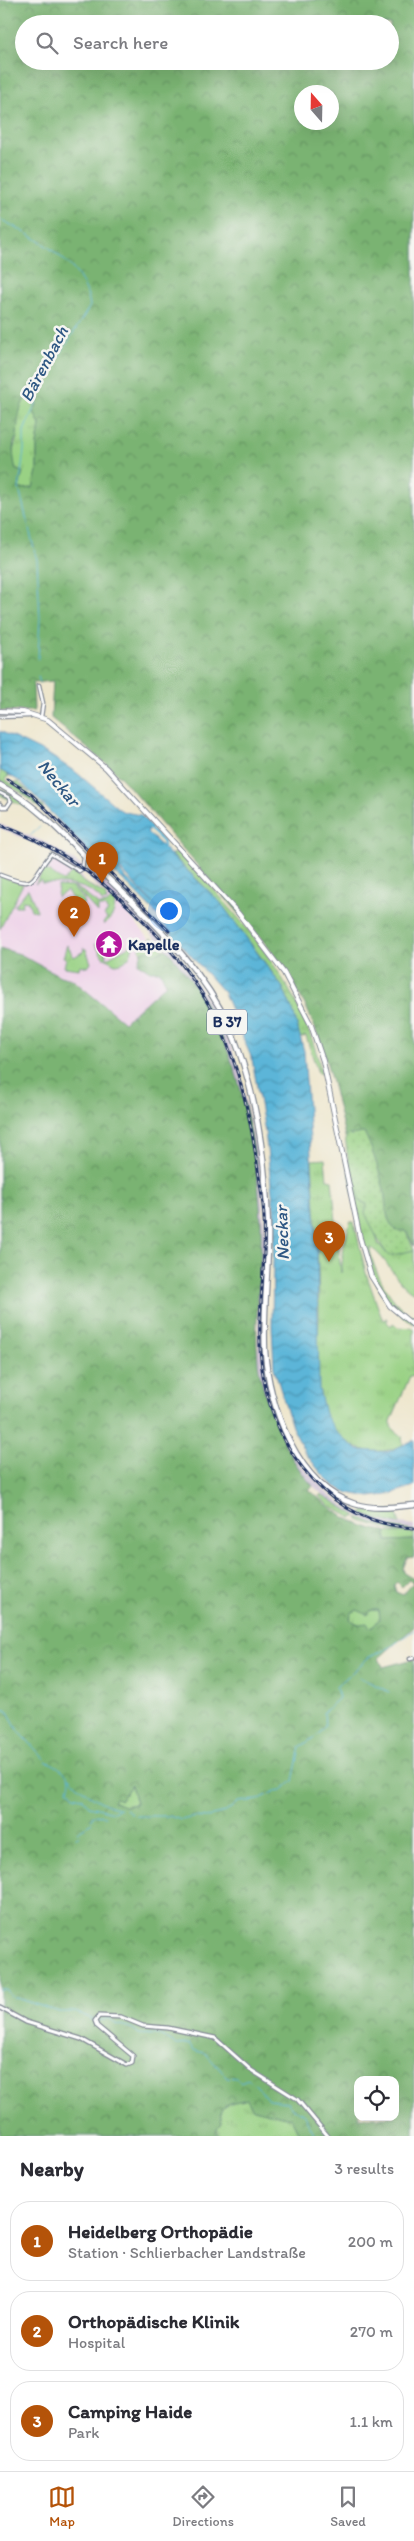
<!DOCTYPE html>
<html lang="en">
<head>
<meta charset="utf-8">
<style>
  body { margin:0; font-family:Itim,sans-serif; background:#f7f7f7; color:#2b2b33 }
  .controls { position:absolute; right:15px; bottom:15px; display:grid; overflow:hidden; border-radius:10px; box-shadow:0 5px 20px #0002 }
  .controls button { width:45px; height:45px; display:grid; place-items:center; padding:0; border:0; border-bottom:1px solid #e1e1e2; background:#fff; color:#2b2b33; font:25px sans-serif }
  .compass { position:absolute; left:294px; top:85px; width:45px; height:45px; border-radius:50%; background:#fff; box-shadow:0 5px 20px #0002; rotate:340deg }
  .you { position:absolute; left:168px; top:910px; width:18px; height:18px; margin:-12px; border:4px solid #fff; border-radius:50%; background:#1a73e8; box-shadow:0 0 0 8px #1a73e833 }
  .badge { display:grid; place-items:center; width:32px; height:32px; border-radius:50%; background:#b45309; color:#fff; font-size:16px; font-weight:700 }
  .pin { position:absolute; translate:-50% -41px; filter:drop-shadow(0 1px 2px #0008) }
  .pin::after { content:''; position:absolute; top:26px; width:18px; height:15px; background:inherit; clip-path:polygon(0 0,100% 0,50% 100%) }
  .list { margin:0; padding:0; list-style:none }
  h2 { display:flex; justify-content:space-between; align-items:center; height:65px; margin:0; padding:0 20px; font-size:21px }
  h2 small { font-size:16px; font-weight:400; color:#7c7c81 }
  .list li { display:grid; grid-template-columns:32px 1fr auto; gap:15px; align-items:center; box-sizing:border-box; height:80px; margin:0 10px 10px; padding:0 10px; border:1px solid #e1e1e2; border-radius:20px }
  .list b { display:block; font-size:19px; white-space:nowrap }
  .list p { margin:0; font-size:16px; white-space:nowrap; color:#7c7c81 }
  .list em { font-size:16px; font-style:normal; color:#7c7c81 }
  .icon { flex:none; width:28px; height:28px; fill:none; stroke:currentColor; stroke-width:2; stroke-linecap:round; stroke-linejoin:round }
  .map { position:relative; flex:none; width:414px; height:2136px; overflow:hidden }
  .search { position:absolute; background:#fff; box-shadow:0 5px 20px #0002; left:15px; right:15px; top:15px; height:55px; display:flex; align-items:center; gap:12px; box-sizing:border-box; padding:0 18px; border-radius:28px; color:#7c7c81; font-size:19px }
  .sheet { height:335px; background:#fff }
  nav { display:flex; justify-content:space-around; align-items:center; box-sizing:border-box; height:70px; border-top:1px solid #e1e1e2; background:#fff; font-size:14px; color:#7c7c81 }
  nav a { display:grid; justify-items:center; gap:2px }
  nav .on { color:#b45309 }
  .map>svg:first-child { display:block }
</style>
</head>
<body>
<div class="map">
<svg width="414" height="2136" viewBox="0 0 414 2136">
  <defs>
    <pattern id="grass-tufts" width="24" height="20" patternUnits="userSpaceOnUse" patternTransform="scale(1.25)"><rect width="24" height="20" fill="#99d184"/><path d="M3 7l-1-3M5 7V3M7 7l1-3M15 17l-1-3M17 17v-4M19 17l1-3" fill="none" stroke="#83b474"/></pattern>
    <pattern id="forest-crowns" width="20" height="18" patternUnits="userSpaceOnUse" patternTransform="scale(1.25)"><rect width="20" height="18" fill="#7ab372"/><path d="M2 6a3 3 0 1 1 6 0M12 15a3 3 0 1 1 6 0" fill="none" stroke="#639261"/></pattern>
    <pattern id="garden-dots" width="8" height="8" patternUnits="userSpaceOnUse" patternTransform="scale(1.25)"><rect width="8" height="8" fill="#99d184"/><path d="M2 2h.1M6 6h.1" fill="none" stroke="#83b474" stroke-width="1.8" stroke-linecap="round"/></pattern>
    <pattern id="water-waves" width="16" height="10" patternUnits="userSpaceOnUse" patternTransform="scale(1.25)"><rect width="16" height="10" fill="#5bb5d8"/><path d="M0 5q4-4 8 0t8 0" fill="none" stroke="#4a94b2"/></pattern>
  </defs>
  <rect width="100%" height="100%" fill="#f6f6f2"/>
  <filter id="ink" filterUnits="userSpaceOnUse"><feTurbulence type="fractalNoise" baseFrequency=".02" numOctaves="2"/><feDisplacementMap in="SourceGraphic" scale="10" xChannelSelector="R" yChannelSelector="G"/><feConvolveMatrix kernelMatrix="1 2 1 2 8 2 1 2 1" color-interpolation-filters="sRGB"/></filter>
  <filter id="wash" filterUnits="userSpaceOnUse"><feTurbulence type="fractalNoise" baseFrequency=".0096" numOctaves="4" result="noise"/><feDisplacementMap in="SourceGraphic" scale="20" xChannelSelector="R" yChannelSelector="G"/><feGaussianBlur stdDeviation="1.12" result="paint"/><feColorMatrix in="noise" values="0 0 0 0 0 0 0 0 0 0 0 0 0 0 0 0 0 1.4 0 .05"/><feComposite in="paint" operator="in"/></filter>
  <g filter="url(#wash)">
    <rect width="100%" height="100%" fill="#eee6cc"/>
    <!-- built -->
    <polygon fill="#eed0e8" points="52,855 80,872 84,882 99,889 123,909 150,939 139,949 143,965 150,971 160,971 166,984 124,1022 72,979 60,976 20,954 0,948 0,929 23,884 34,881"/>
    <!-- railway -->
    <polygon fill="#ccbed4" points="0,824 47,843 88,870 92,868 129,903 170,946 211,1004 230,1044 240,1074 259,1163 265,1235 262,1357 272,1405 289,1446 300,1464 329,1495 353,1511 378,1520 414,1525 414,1530 376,1524 333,1503 313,1486 299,1470 277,1425 263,1387 258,1363 261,1224 249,1132 237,1076 223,1039 203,998 166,949 125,907 94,884 86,873 50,850 0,828"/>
    <!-- grass -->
    <g fill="url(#grass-tufts)" stroke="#5a8071">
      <path d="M32 396 38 401 34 412 40 425 37 445V471L34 488 18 489C17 478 14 466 13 454 13 447 17 441 17 435 17 422 18 409 25 398Z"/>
      <polygon points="0,770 9,776 5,779 12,784 18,782 30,793 14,783 43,807 42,810 20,792 0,781"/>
      <polygon points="0,788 13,795 33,811 0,795"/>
      <path d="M180 853C241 918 302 984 322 1074L318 1073 306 1036 300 1038 293 1011 283 988 269 968 220 902 171 854Z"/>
      <path d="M52 856 56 857 46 870 63 881 69 876 73 870 83 882 105 894 107 901 102 902C91 883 63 884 42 883L41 880 35 884Z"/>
      <polygon points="58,886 72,887 84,900 82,907 70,914 72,920 66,912 76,905 67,891 57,897"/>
      <path d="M73 886 87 894 86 895 99 905 107 904 112 899 115 902C115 915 112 917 104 925L103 922 107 919 104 915 108 912 105 907H98V913Z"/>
      <polygon points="28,889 37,910 37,911 31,910 28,901 23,900 22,906 14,906"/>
      <polygon points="152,938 164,950 154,954 148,950 142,952 139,949"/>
      <path d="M108 939 109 941 105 944 108 948 112 945 113 947 105 952 107 958 133 944C132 955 127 964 115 964L103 957 95 944 97 942 99 945Z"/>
      <polygon points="67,945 74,957 84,951 83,948 86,949 91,963 88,967 80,965 79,969 64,967 66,958 63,957"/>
      <path d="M325 1159 327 1179 332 1180 341 1273 344 1246 350 1222H354L366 1273 381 1316 384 1320 387 1318V1322L391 1326 393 1323 398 1327 414 1328V1375L410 1376 391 1421V1427L402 1436 403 1445C368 1462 334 1444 322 1408 312 1379 319 1343 319 1313 319 1262 315 1211 312 1160Z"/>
      <path d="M351 1184 359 1186V1201L367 1204 378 1243 388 1255 414 1250V1293C395 1283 388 1258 370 1247 371 1269 393 1307 414 1317V1324C365 1297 362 1232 351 1184Z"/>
      <polygon points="321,1494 357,1516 352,1518 330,1506 319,1496"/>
      <polygon points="364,1511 396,1511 400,1524 378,1520 362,1514"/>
      <polygon points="358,1517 376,1524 414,1531 394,1531 360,1521"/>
      <polygon points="386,1532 414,1533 414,1540 387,1541"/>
      <polygon points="357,1610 379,1610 380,1619 369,1629 350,1620 351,1613"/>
      <polygon points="131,1785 136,1804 124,1806 112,1801 115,1797 121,1800"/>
      <path d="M247 2099 253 2109 291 2118 300 2136H218L217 2129 222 2123 220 2112C227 2100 237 2103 247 2099Z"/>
    </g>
    <!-- forest -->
    <g fill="url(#forest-crowns)" stroke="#4a7168" fill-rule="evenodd">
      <path d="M0 0H414V1246L406 1231H396C384 1218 387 1208 384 1191 381 1177 371 1144 364 1133L345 1136C336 1099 328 1061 314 1025 303 997 286 972 269 948L126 783 111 768 51 718 53 681 33 683 34 711H0ZM24 24H390V61H24ZM302 92H332V122H302ZM32 396 38 401 34 412 40 425 37 445V471L33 488 19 489 23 472 16 470C14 461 12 451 14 443 15 439 17 439 17 435 18 422 18 409 26 398Z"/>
      <path d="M0 948 20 954 60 976 72 979 124 1022 166 984 160 971H150L138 963 142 952 148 950 154 954 166 949C233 1022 256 1125 261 1223 263 1269 253 1316 258 1363 261 1386 269 1407 278 1428 287 1450 297 1469 313 1486L309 1489C329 1509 357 1529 386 1531L387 1541 414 1540V1557L407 1558 403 1569 405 1574 414 1579V1627L379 1658 383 1667 414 1659V2136H314L312 2133 300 2136 291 2118 253 2109 247 2099C237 2103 227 2100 220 2112L222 2123 217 2129 218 2136H0ZM409 1580 413 1583 403 1595 396 1592 394 1585 397 1582 402 1587ZM357 1610 368 1615 371 1610H379L380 1619 370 1628 367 1623 359 1624 350 1620 351 1613ZM131 1785 136 1804 124 1806 113 1801 115 1798 121 1800ZM358 2080H395V2117H358Z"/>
    </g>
    <!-- garden -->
    <path fill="url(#garden-dots)" stroke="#5a8071" d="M364 1133C371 1144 381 1177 384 1191 387 1208 384 1218 396 1231H406L414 1250 389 1256C378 1243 372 1227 365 1213L367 1204 359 1201 358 1186 351 1184 345 1136Z"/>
    <!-- pitch -->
    <polygon fill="#99d184" stroke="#5a8071" points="0,876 23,884 0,929"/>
    <!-- water -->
    <path fill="url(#water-waves)" stroke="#3b729b" fill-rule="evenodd" d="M0 731 48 754 77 773 119 809 124 812 141 815 152 827 147 832 220 902 283 988 293 1011 304 1051 317 1244 319 1389 325 1414 337 1433 358 1450 388 1452 414 1440V1486L387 1495 370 1497 349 1493 334 1486 321 1473 306 1454 292 1427 274 1368 272 1325 274 1209 265 1132 252 1059 224 993 169 931 160 918 122 879 92 855 21 782 0 770ZM121 870 164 914 125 877 120 871Z"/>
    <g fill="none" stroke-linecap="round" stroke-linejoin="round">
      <!-- stream -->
      <g stroke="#5bb5d8" stroke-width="1">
        <path d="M0 219C35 238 85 262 90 306L48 374 24 431V450L19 489 37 560 40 618 38 659"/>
        <polyline points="38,676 40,684"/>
        <polyline points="31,835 40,827"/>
        <polyline points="359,1677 389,1692"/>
        <path d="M0 1703 4 1710H7L18 1730 47 1762C51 1762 67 1772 69 1777 71 1781 69 1785 68 1789L74 1796 82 1798 89 1806 114 1812 120 1808"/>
        <path d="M70 1777C78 1789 104 1806 118 1808"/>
        <polyline points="126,1809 132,1814"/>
        <polyline points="136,1816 169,1816 181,1820 195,1817 207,1818 212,1815 226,1812 238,1802 258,1800 275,1791 282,1790 293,1781 300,1747 319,1734 325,1726 324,1712 339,1698 336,1687 369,1657 389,1648 414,1630"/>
        <polyline points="91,1819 93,1815 106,1816"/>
        <polyline points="77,1832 92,1823"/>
        <polyline points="76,1837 79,1836"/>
        <polyline points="0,1990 6,1990 11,1996"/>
        <polyline points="13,1997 59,2012 75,2012 94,2020"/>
        <path d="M98 2021 110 2018 115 2024C126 2027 131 2026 139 2034L160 2035 176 2045 189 2044 194 2050 206 2054 227 2077 237 2078 240 2082 248 2079 257 2086 268 2100 288 2102 292 2108 303 2114 316 2136"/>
      </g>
      <!-- canal -->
      <polyline stroke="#5bb5d8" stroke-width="2.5" points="150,829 164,842 163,846"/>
    </g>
  </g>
  <g filter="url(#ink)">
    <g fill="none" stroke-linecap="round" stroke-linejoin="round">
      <!-- minor casing -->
      <g stroke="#848a95" stroke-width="5">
        <g id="minor">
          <polyline points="39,685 43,703 41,717"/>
          <polyline points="0,717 30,716"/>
          <polyline points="0,793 8,797 11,801 7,807 2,807 0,804"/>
          <path d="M0 875C39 890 29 880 51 854L79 871 82 869 84 857"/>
          <polyline points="410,1659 414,1658"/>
        </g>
      </g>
      <!-- tertiary casing -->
      <g stroke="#848a95" stroke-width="5.5">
        <polyline id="tertiary" points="0,2008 26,2022 81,2039 127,2065 132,2063 133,2056 97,2026 95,2021 99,2016 121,2017 143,2026 168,2028 215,2038 251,2070 297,2099 328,2136"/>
      </g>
      <!-- secondary casing -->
      <g stroke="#848a95" stroke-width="6">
        <polyline id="secondary" points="0,711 23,712 48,720 106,768 238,913 284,973 311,1025 323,1061 360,1238 371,1276 390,1306 414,1326"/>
      </g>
      <!-- primary casing -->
      <g stroke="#848a95" stroke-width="7">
        <path id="primary" d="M0 785C37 805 64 836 94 865 150 919 213 974 239 1051 258 1105 266 1169 268 1226 269 1268 263 1309 265 1350 268 1404 297 1487 355 1504 374 1510 395 1507 414 1505"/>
      </g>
      <!-- minor -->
      <use href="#minor" stroke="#fff" stroke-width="2.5"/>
      <!-- tertiary -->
      <use href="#tertiary" stroke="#fff" stroke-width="3"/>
      <!-- secondary -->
      <use href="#secondary" stroke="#fff" stroke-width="4"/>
      <!-- primary -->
      <use href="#primary" stroke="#fff" stroke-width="4.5"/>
      <!-- rail casing -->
      <g stroke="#1b2f5e" stroke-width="3">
        <g id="rail">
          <polyline points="7,779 32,795 169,931"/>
          <path d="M0 825C51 843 93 872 131 909 208 981 239 1048 255 1151 258 1173 263 1195 264 1218 267 1270 254 1323 263 1375 276 1453 330 1523 414 1528"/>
        </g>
      </g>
      <!-- rail -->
      <use href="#rail" stroke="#f6f6f2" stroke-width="1" stroke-dasharray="4" stroke-linecap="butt"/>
    </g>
  </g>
  <!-- icons -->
  <defs>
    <g id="temple-disc" transform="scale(1.4375)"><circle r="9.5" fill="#b5179e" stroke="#f6f6f2"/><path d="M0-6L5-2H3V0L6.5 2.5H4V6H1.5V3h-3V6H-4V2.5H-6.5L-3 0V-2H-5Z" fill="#fff"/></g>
  </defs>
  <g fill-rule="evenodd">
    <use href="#temple-disc" x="109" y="944"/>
  </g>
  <g text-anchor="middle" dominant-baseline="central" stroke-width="5" stroke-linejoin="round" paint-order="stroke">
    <!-- shield labels -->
    <rect fill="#f6f6f2" stroke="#5d6b8a" stroke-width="1" x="207" y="1009.5" width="40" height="25" rx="4"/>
    <g font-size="15" font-weight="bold" fill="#1b2f5e">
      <text x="227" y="1022">B 37</text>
    </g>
    <!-- poi labels -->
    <g font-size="16" font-weight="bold" fill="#1b2f5e" stroke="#f6f6f2" text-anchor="start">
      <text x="128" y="944">Kapelle</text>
    </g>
    <!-- water labels -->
    <g font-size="18" font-style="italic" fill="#2e5783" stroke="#f6f6f2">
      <text transform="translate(44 364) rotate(-62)">Bärenbach</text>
      <text transform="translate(59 783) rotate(50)">Neckar</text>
      <text transform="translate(282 1233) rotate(-92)">Neckar</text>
    </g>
  </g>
</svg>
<div class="controls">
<button><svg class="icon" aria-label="locate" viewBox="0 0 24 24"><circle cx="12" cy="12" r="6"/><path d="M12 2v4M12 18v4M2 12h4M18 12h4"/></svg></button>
</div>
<svg class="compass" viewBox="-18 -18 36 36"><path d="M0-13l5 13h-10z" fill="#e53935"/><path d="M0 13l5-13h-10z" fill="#7c7c81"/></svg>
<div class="you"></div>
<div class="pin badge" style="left:102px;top:883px">1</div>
<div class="pin badge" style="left:74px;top:937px">2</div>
<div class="pin badge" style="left:329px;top:1262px">3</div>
<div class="search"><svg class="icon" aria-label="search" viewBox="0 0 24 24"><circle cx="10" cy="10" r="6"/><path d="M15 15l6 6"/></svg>Search here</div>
</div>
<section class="sheet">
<h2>Nearby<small>3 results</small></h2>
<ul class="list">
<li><span class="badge">1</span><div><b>Heidelberg Orthopädie</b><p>Station · Schlierbacher Landstraße</p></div><em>200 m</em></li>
<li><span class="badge">2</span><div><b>Orthopädische Klinik</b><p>Hospital</p></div><em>270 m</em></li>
<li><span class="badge">3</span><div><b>Camping Haide</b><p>Park</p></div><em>1.1 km</em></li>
</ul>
</section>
<nav>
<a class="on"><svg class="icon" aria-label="map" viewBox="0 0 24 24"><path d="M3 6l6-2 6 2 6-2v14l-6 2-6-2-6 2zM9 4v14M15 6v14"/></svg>Map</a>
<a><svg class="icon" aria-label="directions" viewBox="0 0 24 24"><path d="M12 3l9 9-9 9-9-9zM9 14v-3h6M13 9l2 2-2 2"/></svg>Directions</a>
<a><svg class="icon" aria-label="saved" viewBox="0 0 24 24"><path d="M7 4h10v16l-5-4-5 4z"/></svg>Saved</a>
</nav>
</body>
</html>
